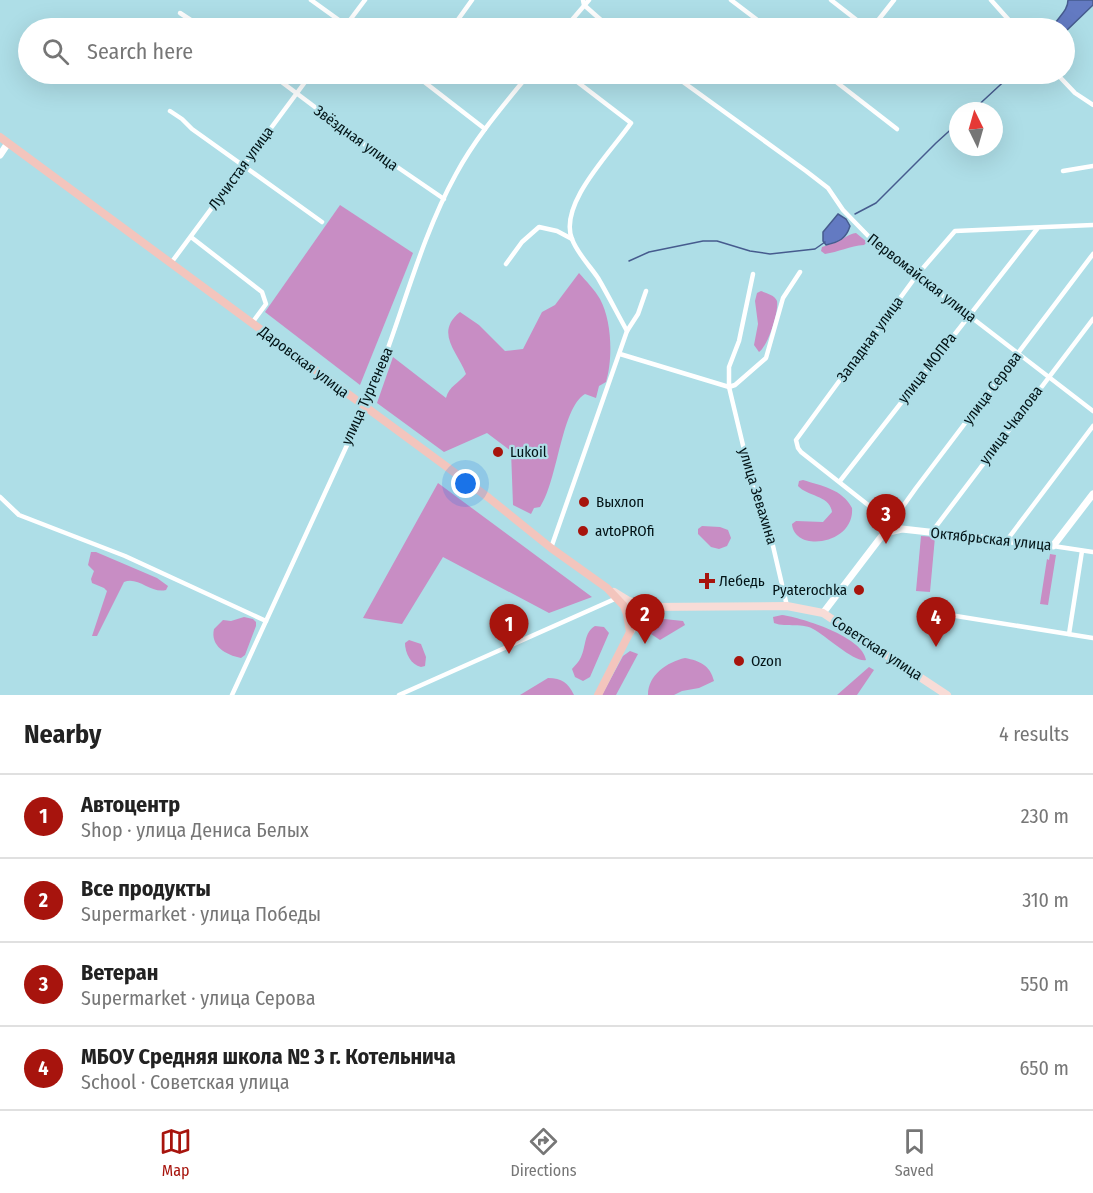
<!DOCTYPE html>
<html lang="en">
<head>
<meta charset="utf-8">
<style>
  body { margin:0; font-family:"Fira Sans Condensed",sans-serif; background:#f6f6f6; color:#222 }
  .compass { position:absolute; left:949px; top:102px; width:54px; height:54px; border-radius:50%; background:#fff; box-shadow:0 6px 24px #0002; rotate:355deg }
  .you { position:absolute; left:466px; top:484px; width:21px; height:21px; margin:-15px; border:4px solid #fff; border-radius:50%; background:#1a73e8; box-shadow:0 0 0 9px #1a73e833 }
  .badge { display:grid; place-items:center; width:39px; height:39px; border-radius:50%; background:#a7140d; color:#fff; font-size:20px; font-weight:700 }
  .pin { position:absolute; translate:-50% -50px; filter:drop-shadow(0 2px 3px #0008) }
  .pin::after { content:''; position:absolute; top:32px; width:21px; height:18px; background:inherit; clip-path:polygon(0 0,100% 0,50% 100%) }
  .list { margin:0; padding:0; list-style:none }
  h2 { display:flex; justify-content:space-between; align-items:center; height:78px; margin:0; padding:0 24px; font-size:26px }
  h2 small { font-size:20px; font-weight:400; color:#767676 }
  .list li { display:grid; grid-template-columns:39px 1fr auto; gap:18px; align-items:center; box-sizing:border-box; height:84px; padding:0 24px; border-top:2px solid #e0e0e0 }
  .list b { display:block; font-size:22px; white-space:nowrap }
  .list p { margin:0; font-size:20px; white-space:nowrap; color:#767676 }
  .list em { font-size:20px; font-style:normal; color:#767676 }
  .icon { flex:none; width:33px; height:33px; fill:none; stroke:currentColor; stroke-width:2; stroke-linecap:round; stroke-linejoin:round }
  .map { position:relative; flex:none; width:1093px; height:695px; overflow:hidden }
  .search { position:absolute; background:#fff; box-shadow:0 6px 24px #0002; left:18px; right:18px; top:18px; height:66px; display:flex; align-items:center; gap:15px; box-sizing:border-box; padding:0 21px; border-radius:33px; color:#767676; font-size:22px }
  .sheet { height:414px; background:#fff }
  nav { display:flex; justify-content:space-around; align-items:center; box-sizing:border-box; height:84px; border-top:2px solid #e0e0e0; background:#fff; font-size:16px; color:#767676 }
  nav a { display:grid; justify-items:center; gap:3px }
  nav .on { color:#a7140d }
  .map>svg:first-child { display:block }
</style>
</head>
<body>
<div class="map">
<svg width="1093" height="695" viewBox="0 0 1093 695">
  <rect width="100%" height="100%" fill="#aedee7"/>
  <!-- green -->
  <g fill="#c88dc4">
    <polygon points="340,205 413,253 360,385 265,312"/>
    <path d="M856 233 867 242 864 245C850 246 838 252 825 254L821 251 822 247C827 245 832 244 837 242 844 239 848 234 856 233Z"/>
    <path d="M579 273C586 281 595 290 600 299 612 321 613 359 606 382L599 386 596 398 585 394C561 408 558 481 540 507L534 508 531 514 513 505 511 451 487 433 444 452 377 403 393 357 446 398C449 386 459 383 466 374 458 352 434 333 460 312L479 325 505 351 523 349 542 312 555 305Z"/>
    <path d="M761 291C766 293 775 295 777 301 779 312 768 346 759 352L754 345 758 324 755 301 757 293Z"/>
    <path d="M803 480C822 486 842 489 852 508 855 545 794 553 792 524L796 521 823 522 832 512C830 495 808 497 798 486L799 481Z"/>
    <polygon points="438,483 592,597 549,613 443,557 402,624 363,618"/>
    <polygon points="702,526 720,527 728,530 731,538 727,546 719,549 711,547 698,534 698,529"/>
    <polygon points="921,536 935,537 930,592 916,591"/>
    <path d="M91 552H96L157 578 168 586 166 590C151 594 138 576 124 582L97 636H92L107 591 104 588 92 583 91 579 94 571 88 565Z"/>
    <polygon points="1050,554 1056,555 1048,605 1040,604 1047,559 1049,560"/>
    <path d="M782 615C803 618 863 637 866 660 855 663 827 637 815 630 803 622 787 628 774 623L773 617Z"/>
    <path d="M244 617 253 619 256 622V626L245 655 241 658C226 655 210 646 214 629L223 620 231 621Z"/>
    <polygon points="664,619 683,621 685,625 660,640 651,634 650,627 654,622"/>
    <path d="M595 626 604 627 609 633 590 677 583 681 575 677 572 669C575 665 579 662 581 657 586 647 584 632 595 626Z"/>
    <path d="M409 640 421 644 426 657 425 666 421 667C411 665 405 653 405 643Z"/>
    <polygon points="630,651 638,654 616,695 602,695 623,656"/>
    <path d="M685 658C700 661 710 665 714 681L699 688 682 691 674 695H648C648 675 667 662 685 658Z"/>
    <polygon points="869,667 874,670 857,695 837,695"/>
    <path d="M548 678C562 678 568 683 574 695H520Z"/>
  </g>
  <!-- water -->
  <g fill="#637ac2" stroke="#465b8e" stroke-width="1.5">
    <path d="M1068 0H1093V5L1065 32 1064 28H1053C1056 18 1068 12 1068 0Z"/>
    <path d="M838 214 846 219 850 226C846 239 839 242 826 245L823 241V232Z"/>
  </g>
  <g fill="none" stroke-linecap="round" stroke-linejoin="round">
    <!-- stream -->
    <g stroke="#465b8e" stroke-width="1.5">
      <polyline points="972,111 1012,74"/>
      <polyline points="855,214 876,203 936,143 958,123"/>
      <polyline points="629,261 649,252 703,241 717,241 750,251 770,254 815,249 825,242"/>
    </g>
    <!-- street -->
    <g stroke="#fff" stroke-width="4.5">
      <polyline points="311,0 350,28"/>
      <polyline points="583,0 584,5 610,28"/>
      <polyline points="731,0 768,28"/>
      <polyline points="831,0 867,28"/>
      <polyline points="991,0 1016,28"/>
      <polyline points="180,13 203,28"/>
      <polyline points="344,28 365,0"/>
      <polyline points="452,28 472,0"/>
      <polyline points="565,28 589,0"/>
      <polyline points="872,28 894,0"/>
      <polyline points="271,74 368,147 444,199"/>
      <polyline points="414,74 485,129"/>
      <path d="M567 74 631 123C612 151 558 204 572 239 577 253 590 266 598 278 608 295 617 313 627 331"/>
      <polyline points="672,74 806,171 828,188 843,210 876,244 1093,411"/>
      <polyline points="826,74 897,129"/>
      <polyline points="930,74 931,74"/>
      <polyline points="1057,74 1075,93 1093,105"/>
      <polyline points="170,111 182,119 192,129 322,222"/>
      <polyline points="1063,171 1093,166"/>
      <polyline points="191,237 262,292 266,304 252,323"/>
      <polyline points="171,263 311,74"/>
      <polyline points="506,264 522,242 539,227 557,231 572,239"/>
      <polyline points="753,274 739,341 729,367 729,387 735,385 766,358 783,298 800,272"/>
      <polyline points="620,354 729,387 753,487 773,546 787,606"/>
      <polyline points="840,481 1037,229"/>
      <polyline points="0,497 19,515 125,556 266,621"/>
      <polyline points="897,530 891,523 801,452 798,448 796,440 917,275 955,231 1093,225"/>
      <polyline points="889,532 891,523 916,488 1093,254"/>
      <polyline points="931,533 1093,319"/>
      <polyline points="1007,540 1093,426"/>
      <polyline points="1053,546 1093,552"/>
      <polyline points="551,548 627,331 638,314 646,291"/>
      <polyline points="925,611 1093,638"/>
      <polyline points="1069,634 1082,551"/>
      <path d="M232 695 371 393C401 321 418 243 456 174 476 137 503 106 529 74"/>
      <polyline points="399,695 617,598"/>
    </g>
    <!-- secondary -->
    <g stroke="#fff" stroke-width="7">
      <polyline points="0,155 8,143"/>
      <polyline points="823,613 881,537 889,532 902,529 1053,546 1093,494"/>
    </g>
    <!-- primary -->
    <g stroke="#f8dcd7" stroke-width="8">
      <polyline points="614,592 627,600 646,607 787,606 823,613 947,695"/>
      <polyline points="630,632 641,617 655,609"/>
    </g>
    <!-- highway -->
    <polyline stroke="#f3c5bd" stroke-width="8" points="0,137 489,498 551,548 607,588 624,606 627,614 630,632 598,695"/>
  </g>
  <!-- markers -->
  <g fill="#a7140d" stroke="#aedee7" stroke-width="2">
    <circle cx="498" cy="452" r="6"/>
    <circle cx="584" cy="502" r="6"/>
    <circle cx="583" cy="531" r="6"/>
    <path d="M704 572h6v6h6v6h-6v6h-6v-6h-6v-6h6z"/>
    <circle cx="859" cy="590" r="6"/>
    <circle cx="739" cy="661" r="6"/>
  </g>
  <g text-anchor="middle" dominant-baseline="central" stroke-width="4.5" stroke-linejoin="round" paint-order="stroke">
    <!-- street labels -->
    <g font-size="15" fill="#021316" stroke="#aedee7">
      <text transform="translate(356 138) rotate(36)">Звёздная улица</text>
      <text transform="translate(241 168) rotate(-54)">Лучистая улица</text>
      <text transform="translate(922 278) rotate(38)">Первомайская улица</text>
      <text transform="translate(870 339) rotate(-54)">Западная улица</text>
      <text transform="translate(304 362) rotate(37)">Даровская улица</text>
      <text transform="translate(927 368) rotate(-52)">улица МОПРа</text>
      <text transform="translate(992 388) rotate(-53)">улица Серова</text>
      <text transform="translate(367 396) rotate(-66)">улица Тургенева</text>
      <text transform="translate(1011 425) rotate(-53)">улица Чкалова</text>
      <text transform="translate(758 496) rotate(73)">улица Зевахина</text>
      <text transform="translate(991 539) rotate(6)">Октябрьская улица</text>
      <text transform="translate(877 648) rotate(33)">Советская улица</text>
    </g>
    <!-- poi labels -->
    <g font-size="15" fill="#021316" stroke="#aedee7" text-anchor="start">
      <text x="510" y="452">Lukoil</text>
      <text x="596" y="502">Выхлоп</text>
      <text x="595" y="531">avtoPROfi</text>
      <text x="719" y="581">Лебедь</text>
      <text x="847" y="590" text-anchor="end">Pyaterochka</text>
      <text x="751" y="661">Ozon</text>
    </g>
  </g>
</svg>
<svg class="compass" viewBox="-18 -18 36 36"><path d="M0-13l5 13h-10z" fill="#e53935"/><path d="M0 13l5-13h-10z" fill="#767676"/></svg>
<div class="you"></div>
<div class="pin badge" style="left:509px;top:654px">1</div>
<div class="pin badge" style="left:645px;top:644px">2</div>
<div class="pin badge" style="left:886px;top:544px">3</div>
<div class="pin badge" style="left:936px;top:647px">4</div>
<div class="search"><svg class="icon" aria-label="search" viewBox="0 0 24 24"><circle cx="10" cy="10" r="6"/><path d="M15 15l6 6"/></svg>Search here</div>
</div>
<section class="sheet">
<h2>Nearby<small>4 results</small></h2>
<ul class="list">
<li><span class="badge">1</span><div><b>Автоцентр</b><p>Shop · улица Дениса Белых</p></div><em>230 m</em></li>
<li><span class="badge">2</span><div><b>Все продукты</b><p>Supermarket · улица Победы</p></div><em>310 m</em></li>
<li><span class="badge">3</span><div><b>Ветеран</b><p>Supermarket · улица Серова</p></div><em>550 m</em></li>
<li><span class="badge">4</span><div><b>МБОУ Средняя школа № 3 г. Котельнича</b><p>School · Советская улица</p></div><em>650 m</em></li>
</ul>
</section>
<nav>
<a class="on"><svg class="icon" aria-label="map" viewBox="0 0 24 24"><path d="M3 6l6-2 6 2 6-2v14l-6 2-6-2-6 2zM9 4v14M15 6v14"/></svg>Map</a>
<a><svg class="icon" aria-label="directions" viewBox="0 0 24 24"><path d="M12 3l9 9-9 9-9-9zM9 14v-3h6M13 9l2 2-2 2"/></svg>Directions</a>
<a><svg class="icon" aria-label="saved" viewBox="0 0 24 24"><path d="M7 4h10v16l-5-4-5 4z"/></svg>Saved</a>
</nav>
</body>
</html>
